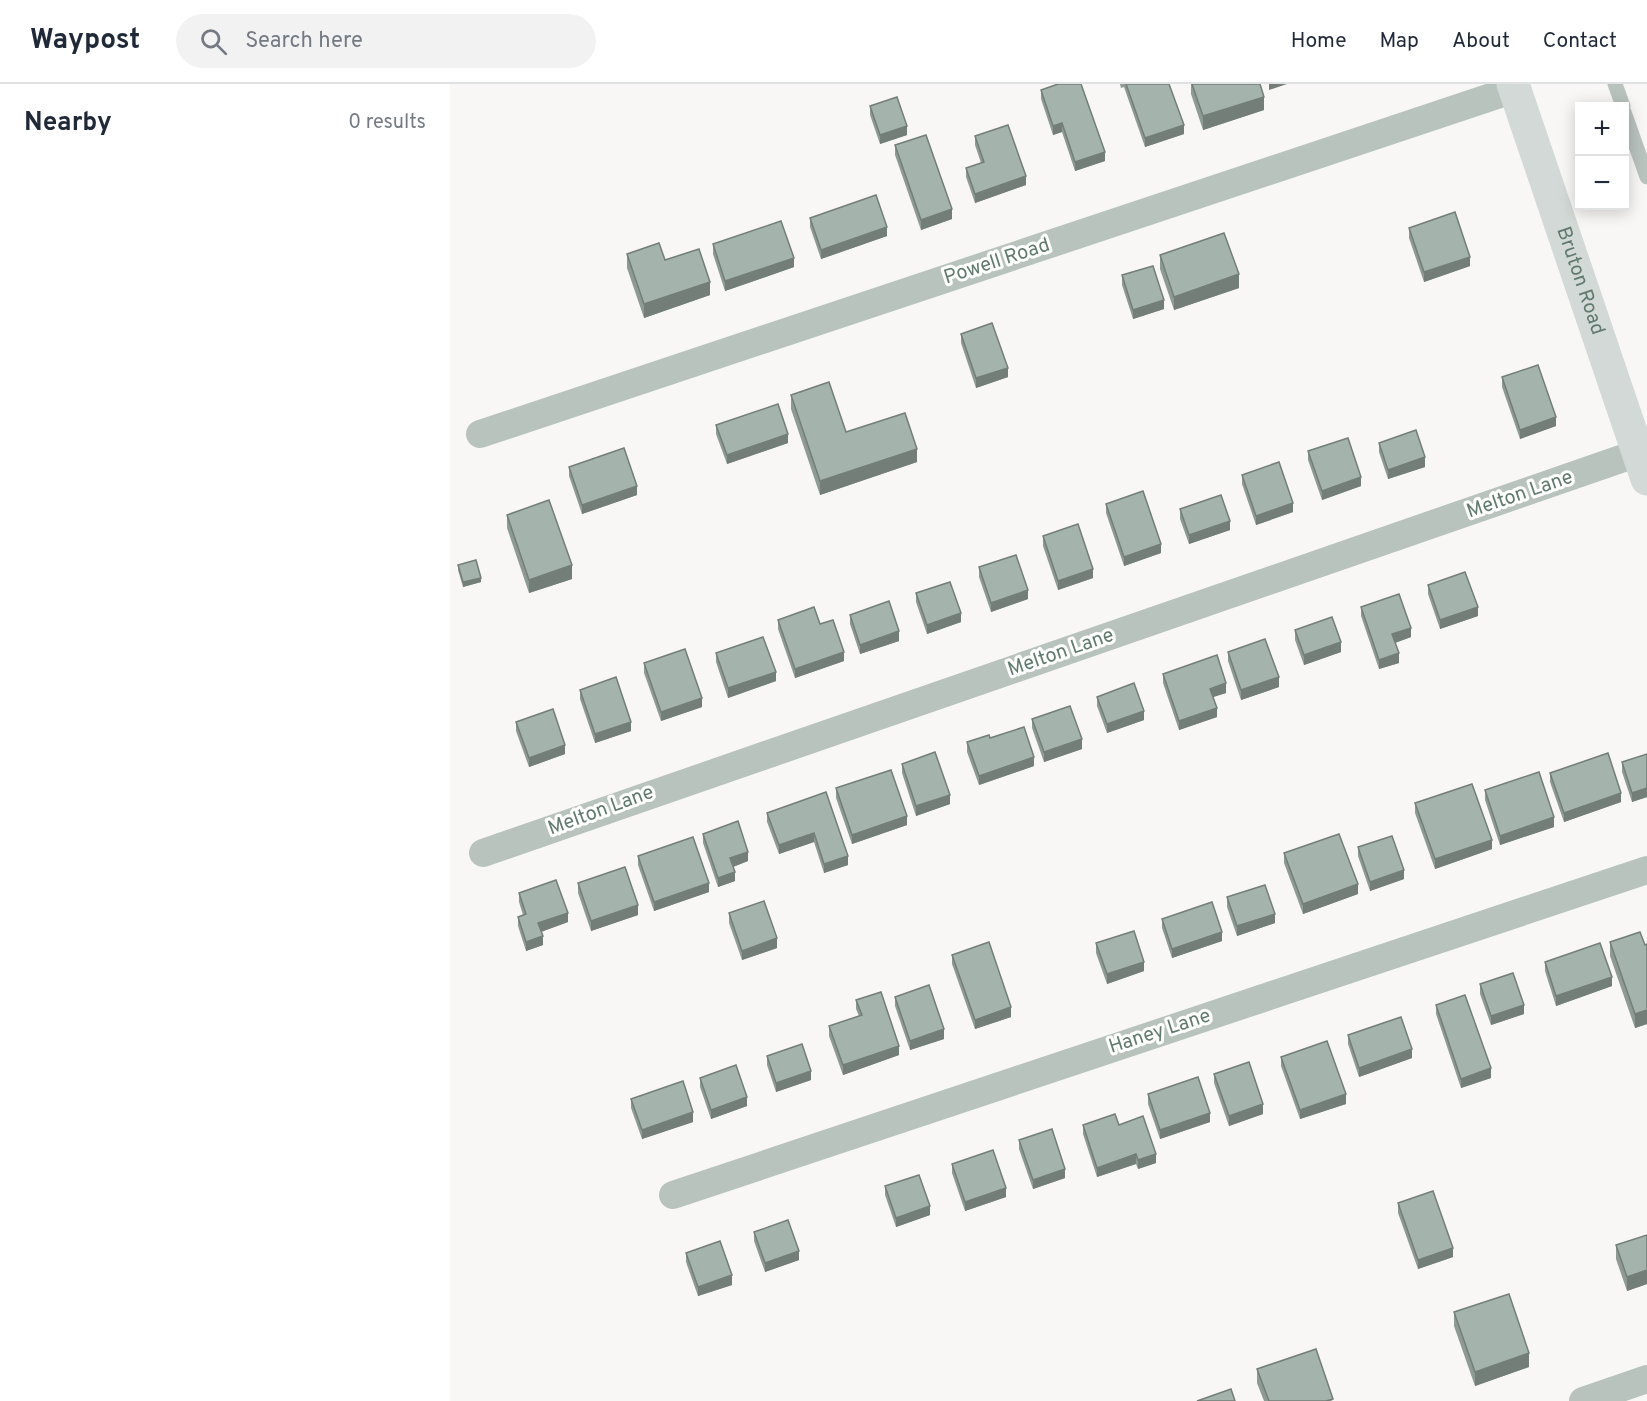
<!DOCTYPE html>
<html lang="en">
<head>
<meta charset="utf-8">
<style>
  body { margin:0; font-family:Overpass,sans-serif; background:#f2f2f3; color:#1f2937 }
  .controls { position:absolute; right:18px; top:18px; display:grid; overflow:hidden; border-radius:0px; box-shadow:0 3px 15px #0003 }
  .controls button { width:54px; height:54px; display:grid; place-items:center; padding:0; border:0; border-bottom:2px solid #e0e1e3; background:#fff; color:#1f2937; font:30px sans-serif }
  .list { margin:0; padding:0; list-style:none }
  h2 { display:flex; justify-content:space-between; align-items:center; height:78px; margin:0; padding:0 24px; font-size:26px }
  h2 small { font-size:20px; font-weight:400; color:#747a83 }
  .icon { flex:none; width:33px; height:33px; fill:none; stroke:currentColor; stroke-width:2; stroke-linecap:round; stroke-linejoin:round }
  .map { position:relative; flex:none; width:1197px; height:1317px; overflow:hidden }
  header { display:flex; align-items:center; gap:36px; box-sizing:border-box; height:84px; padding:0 30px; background:#fff; border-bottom:2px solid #e0e1e3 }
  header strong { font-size:28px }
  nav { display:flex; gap:33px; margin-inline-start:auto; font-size:21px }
  .search { width:420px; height:54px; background:#f2f2f3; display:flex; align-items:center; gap:15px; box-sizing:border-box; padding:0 21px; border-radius:33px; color:#747a83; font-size:22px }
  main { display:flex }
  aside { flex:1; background:#fff }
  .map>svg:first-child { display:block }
</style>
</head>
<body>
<header>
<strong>Waypost</strong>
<div class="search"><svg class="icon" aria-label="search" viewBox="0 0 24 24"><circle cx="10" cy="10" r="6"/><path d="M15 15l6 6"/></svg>Search here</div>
<nav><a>Home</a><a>Map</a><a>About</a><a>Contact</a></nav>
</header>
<main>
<aside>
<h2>Nearby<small>0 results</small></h2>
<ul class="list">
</ul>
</aside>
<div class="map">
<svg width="1197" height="1317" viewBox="0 0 1197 1317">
  <rect width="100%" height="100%" fill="#f9f7f6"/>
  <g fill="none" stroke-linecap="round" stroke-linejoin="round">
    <!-- lane -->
    <g stroke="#b9c3be" stroke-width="15">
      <polyline points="1165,0 1173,22"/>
      <polyline points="1174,28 1197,93"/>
    </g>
    <!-- street -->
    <g stroke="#b9c3be" stroke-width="28">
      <polyline points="30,350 1065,5"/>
      <polyline points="33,769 1188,369"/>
      <polyline points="223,1111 1197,786"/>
      <polyline points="1133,1317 1197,1295"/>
    </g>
    <!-- secondary -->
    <path stroke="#d2d9d6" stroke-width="33" id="s1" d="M1063 0 1197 395"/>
  </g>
  <!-- wall -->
  <g fill="#8d9b94">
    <polygon points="670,0 719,0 734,50 695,63 674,3 671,4"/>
    <polygon points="741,0 810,0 814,26 753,46 741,10"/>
    <polygon points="591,6 655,77 625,87 612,48 603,51 591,15"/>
    <polygon points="420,22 457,51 430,60 420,31"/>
    <polygon points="525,52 576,101 525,119 516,93 516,84 531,79 525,61"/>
    <polygon points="445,61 502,135 471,146 445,71"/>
    <polygon points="360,134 437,152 371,175 360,143"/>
    <polygon points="959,144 1020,182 974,198 959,154"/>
    <polygon points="263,160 344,183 275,207 263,170"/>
    <polygon points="177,170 215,176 260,211 194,234 177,184"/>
    <polygon points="710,171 789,204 724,226 710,185"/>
    <polygon points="672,191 714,225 683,235 672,201"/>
    <polygon points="511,250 558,293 526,304 511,259"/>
    <polygon points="1052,293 1106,342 1070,355 1052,303"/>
    <polygon points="341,311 396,348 467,378 370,411 341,325"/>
    <polygon points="266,341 338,359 277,380 266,350"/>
    <polygon points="929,359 975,383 938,395 929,368"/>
    <polygon points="858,367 911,402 872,416 858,376"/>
    <polygon points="119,383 187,411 132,430 119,392"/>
    <polygon points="792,391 843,428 806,441 792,400"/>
    <polygon points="656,420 711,469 674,482 656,429"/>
    <polygon points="730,425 780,446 739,460 730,435"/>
    <polygon points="57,431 122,495 79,509 57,444"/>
    <polygon points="593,452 643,494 608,506 593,462"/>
    <polygon points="8,481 31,498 13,503 8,486"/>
    <polygon points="529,483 578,515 541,528 529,493"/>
    <polygon points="978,501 1028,532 990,545 978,510"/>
    <polygon points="466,509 511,538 477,550 466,518"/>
    <polygon points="911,523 961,553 945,559 949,579 929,585 911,532"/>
    <polygon points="400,531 449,557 410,570 400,540"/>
    <polygon points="328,536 370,540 394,577 345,594 328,545"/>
    <polygon points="845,546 891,568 854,581 845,556"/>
    <polygon points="778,568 829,603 791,616 778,577"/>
    <polygon points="266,569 326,597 278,614 266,578"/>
    <polygon points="194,579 252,623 211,637 194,589"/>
    <polygon points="713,590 776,609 763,613 767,633 729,646 713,599"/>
    <polygon points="130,606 181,647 145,659 130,615"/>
    <polygon points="647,613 694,636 657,649 647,622"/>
    <polygon points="582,635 632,665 594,678 582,644"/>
    <polygon points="66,638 115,670 79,683 66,647"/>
    <polygon points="540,654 584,682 529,701 517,668 517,658"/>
    <polygon points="1197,670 1197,713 1182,718 1172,688 1172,678"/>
    <polygon points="452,680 500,720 466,732 452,689"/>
    <polygon points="1100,689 1171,718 1114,738 1100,698"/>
    <polygon points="386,704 457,741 402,760 386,714"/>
    <polygon points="1035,706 1104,743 1050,761 1035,716"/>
    <polygon points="376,708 398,781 374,789 364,758 329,770 317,738 317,729"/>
    <polygon points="965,719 1042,765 985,785 965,729"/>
    <polygon points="253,750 298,777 283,783 285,797 268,803 253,759"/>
    <polygon points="908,763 954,795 920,807 908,772"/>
    <polygon points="834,769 908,810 853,830 834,779"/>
    <polygon points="188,772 259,808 204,827 188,781"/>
    <polygon points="128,799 188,831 141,847 128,809"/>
    <polygon points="69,809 118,838 91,848 93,861 76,867 68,842 68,833 73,831 69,818"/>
    <polygon points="777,813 825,839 787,852 777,823"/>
    <polygon points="279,829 327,864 292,876 279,839"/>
    <polygon points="712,835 772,857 722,874 712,844"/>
    <polygon points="1160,858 1195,861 1197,860 1197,940 1185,944 1160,872"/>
    <polygon points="646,859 694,887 657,900 646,869"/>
    <polygon points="502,871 561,933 525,945 502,880"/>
    <polygon points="1095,878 1162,902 1106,922 1095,887"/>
    <polygon points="1030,900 1074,930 1041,941 1030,910"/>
    <polygon points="445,913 494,955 460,966 445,922"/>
    <polygon points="406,916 449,971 393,991 379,952 379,942 409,932 406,925"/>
    <polygon points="986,921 1041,994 1011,1004 986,930"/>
    <polygon points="898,951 962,974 909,993 898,960"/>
    <polygon points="317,972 361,996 326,1008 317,981"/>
    <polygon points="831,973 896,1020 850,1035 831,982"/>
    <polygon points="764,990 813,1030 779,1042 764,999"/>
    <polygon points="250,994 297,1022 261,1035 250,1003"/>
    <polygon points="698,1010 760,1038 710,1055 698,1020"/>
    <polygon points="181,1015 243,1038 192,1055 181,1024"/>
    <polygon points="633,1041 669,1041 706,1079 688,1085 686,1080 647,1093 633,1050"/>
    <polygon points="569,1056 615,1094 583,1105 569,1065"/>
    <polygon points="502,1080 556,1113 515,1127 502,1089"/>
    <polygon points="435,1102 480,1131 446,1143 435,1111"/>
    <polygon points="948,1119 1003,1173 968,1185 948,1129"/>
    <polygon points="304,1148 349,1176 315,1188 304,1157"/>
    <polygon points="1197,1151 1197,1200 1177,1207 1166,1175 1166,1161"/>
    <polygon points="236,1169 282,1201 248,1212 236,1178"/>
    <polygon points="1004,1228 1079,1283 1025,1302 1004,1242"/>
    <polygon points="807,1285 883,1317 814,1317 807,1299"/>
  </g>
  <!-- shaded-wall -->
  <g fill="#737e78">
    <polygon points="819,0 837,0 819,6"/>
    <polygon points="814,13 814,26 753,46 753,32"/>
    <polygon points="612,39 612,48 603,51 603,42"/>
    <polygon points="734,41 734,50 695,63 695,54"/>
    <polygon points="457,42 457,51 430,60 430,51"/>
    <polygon points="655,68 655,77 625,87 625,78"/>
    <polygon points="576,92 576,101 525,119 525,110"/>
    <polygon points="502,125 502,135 471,146 471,136"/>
    <polygon points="437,143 437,152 371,175 371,166"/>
    <polygon points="1020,173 1020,182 974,198 974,188"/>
    <polygon points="344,174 344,183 275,207 275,197"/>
    <polygon points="789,190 789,204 724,226 724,213"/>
    <polygon points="260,198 260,211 194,234 194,220"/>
    <polygon points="714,216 714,225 683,235 683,226"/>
    <polygon points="558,284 558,293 526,304 526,294"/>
    <polygon points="1106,333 1106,342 1070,355 1070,346"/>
    <polygon points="338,350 338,359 277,380 277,371"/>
    <polygon points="467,365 467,378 370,411 370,397"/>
    <polygon points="975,373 975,383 938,395 938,386"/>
    <polygon points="911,393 911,402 872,416 872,407"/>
    <polygon points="187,402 187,411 132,430 132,421"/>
    <polygon points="843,419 843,428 806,441 806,432"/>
    <polygon points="780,437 780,446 739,460 739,451"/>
    <polygon points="711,460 711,469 674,482 674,473"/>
    <polygon points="122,481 122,495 79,509 79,496"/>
    <polygon points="643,485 643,494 608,506 608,497"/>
    <polygon points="31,494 31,498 13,503 13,498"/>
    <polygon points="578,506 578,515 541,528 541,519"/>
    <polygon points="1028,523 1028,532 990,545 990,536"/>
    <polygon points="511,529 511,538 477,550 477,541"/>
    <polygon points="961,544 961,553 942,560 942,550"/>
    <polygon points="449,547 449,557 410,570 410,561"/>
    <polygon points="891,558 891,568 854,581 854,571"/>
    <polygon points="394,568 394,577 345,594 345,585"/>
    <polygon points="949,569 949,579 929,585 929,576"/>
    <polygon points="326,588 326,597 278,614 278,604"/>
    <polygon points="829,593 829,603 791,616 791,606"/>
    <polygon points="776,599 776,609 760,614 760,605"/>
    <polygon points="252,614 252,623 211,637 211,628"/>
    <polygon points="767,624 767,633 729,646 729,637"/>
    <polygon points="694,627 694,636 657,649 657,640"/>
    <polygon points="181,638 181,647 145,659 145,650"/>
    <polygon points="632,655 632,665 594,678 594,668"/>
    <polygon points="115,661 115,670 79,683 79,674"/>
    <polygon points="584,673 584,682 529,701 529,692"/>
    <polygon points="1197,704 1197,713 1182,718 1182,709"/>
    <polygon points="1171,709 1171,718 1114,738 1114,729"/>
    <polygon points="500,711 500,720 466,732 466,722"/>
    <polygon points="457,732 457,741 402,760 402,751"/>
    <polygon points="1104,733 1104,743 1050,761 1050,752"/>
    <polygon points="364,749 364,758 329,770 329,761"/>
    <polygon points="1042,756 1042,765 985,785 985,775"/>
    <polygon points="298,768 298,777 280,784 280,774"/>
    <polygon points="398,772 398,781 374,789 374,780"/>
    <polygon points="954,786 954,795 920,807 920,798"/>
    <polygon points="285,788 285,797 268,803 268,794"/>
    <polygon points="259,799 259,808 204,827 204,818"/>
    <polygon points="908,800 908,810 853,830 853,820"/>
    <polygon points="188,821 188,831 141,847 141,837"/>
    <polygon points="118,829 118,838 88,849 88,839"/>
    <polygon points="825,830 825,839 787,852 787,842"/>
    <polygon points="772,848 772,857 722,874 722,865"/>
    <polygon points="93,852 93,861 76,867 76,858"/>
    <polygon points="327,854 327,864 292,876 292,867"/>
    <polygon points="694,878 694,887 657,900 657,890"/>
    <polygon points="1162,893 1162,902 1106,922 1106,912"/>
    <polygon points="1074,921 1074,930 1041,941 1041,932"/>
    <polygon points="561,923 561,933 525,945 525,936"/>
    <polygon points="1197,926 1197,940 1185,944 1185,930"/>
    <polygon points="494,945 494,955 460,966 460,957"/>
    <polygon points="449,962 449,971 393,991 393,981"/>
    <polygon points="962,965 962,974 909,993 909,984"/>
    <polygon points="1041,984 1041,994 1011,1004 1011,995"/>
    <polygon points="361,987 361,996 326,1008 326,999"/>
    <polygon points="896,1010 896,1020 850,1035 850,1026"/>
    <polygon points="297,1013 297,1022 261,1035 261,1026"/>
    <polygon points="813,1020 813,1030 779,1042 779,1032"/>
    <polygon points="243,1028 243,1038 192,1055 192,1046"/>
    <polygon points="760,1029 760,1038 710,1055 710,1046"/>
    <polygon points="686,1070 686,1080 647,1093 647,1084"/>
    <polygon points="706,1070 706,1079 688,1085 688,1076"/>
    <polygon points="615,1085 615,1094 583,1105 583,1096"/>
    <polygon points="556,1104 556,1113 515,1127 515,1118"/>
    <polygon points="480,1122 480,1131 446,1143 446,1134"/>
    <polygon points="1003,1164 1003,1173 968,1185 968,1176"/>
    <polygon points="349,1167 349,1176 315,1188 315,1179"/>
    <polygon points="1197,1186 1197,1200 1177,1207 1177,1193"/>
    <polygon points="282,1191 282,1201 248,1212 248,1203"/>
    <polygon points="1079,1269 1079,1283 1025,1302 1025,1288"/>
  </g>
  <!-- building -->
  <g fill="#a4b4ac" stroke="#737e78" stroke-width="1.5">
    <polygon points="608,0 631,0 655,68 625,78 612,39 603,42 591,6"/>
    <polygon points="676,0 719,0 734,41 695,54"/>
    <polygon points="742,0 810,0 814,13 753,32"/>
    <polygon points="447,13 457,42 430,51 420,22"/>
    <polygon points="558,41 576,92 525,110 516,84 534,78 525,52"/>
    <polygon points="476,51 502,125 471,136 445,61"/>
    <polygon points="426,111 437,143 371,166 360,134"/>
    <polygon points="1005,128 1020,173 974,188 959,144"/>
    <polygon points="331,137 344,174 275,197 263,160"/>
    <polygon points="774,149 789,190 724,213 710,171"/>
    <polygon points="209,159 215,176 249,165 260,198 194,220 177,170"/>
    <polygon points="703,182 714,216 683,226 672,191"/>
    <polygon points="542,239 558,284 526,294 511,250"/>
    <polygon points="1088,281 1106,333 1070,346 1052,293"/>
    <polygon points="379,298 396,348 455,329 467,365 370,397 341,311"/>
    <polygon points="328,320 338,350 277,371 266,341"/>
    <polygon points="966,346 975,373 938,386 929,359"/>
    <polygon points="898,354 911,393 872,407 858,367"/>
    <polygon points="174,364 187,402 132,421 119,383"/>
    <polygon points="829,378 843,419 806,432 792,391"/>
    <polygon points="693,407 711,460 674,473 656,420"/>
    <polygon points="771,411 780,437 739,451 730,425"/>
    <polygon points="99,416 122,481 79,496 57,431"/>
    <polygon points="628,440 643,485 608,497 593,452"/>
    <polygon points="566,471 578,506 541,519 529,483"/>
    <polygon points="26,476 31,494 13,498 8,481"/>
    <polygon points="1015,488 1028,523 990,536 978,501"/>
    <polygon points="500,498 511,529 477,541 466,509"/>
    <polygon points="949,510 961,544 942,550 949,569 929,576 911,523"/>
    <polygon points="439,517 449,547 410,561 400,531"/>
    <polygon points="364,523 370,540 383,536 394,568 345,585 328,536"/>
    <polygon points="882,533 891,558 854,571 845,546"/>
    <polygon points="313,553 326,588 278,604 266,569"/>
    <polygon points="815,555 829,593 791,606 778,568"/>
    <polygon points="235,565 252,614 211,628 194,579"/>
    <polygon points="767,571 776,599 760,605 767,624 729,637 713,590"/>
    <polygon points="166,593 181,638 145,650 130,606"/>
    <polygon points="684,599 694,627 657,640 647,613"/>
    <polygon points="620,622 632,655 594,668 582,635"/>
    <polygon points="103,625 115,661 79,674 66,638"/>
    <polygon points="574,643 584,673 529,692 517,658 539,651 540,654"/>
    <polygon points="485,668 500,711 466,722 452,680"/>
    <polygon points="1158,669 1171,709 1114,729 1100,689"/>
    <polygon points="1197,670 1197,704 1182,709 1172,678"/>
    <polygon points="441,686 457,732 402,751 386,704"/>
    <polygon points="1089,688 1104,733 1050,752 1035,706"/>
    <polygon points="1022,700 1042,756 985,775 965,719"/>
    <polygon points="376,708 398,772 374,780 364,749 329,761 317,729"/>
    <polygon points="288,737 298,768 280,774 285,788 268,794 253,750"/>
    <polygon points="889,750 908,800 853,820 834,769"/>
    <polygon points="942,752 954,786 920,798 908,763"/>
    <polygon points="243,753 259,799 204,818 188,772"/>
    <polygon points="175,783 188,821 141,837 128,799"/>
    <polygon points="106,796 118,829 88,839 93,852 76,858 68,833 76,830 69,809"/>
    <polygon points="815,801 825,830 787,842 777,813"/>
    <polygon points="314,817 327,854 292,867 279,829"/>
    <polygon points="762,818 772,848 722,865 712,835"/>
    <polygon points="684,847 694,878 657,890 646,859"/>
    <polygon points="1190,848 1195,861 1197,860 1197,926 1185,930 1160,858"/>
    <polygon points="539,858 561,923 525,936 502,871"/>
    <polygon points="1150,859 1162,893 1106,912 1095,878"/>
    <polygon points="1063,889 1074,921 1041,932 1030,900"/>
    <polygon points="479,901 494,945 460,957 445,913"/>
    <polygon points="431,908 449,962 393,981 379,942 412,931 406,916"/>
    <polygon points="1015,911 1041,984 1011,995 986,921"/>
    <polygon points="951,933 962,965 909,984 898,951"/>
    <polygon points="877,957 896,1010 850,1026 831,973"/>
    <polygon points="352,960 361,987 326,999 317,972"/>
    <polygon points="799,978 813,1020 779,1032 764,990"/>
    <polygon points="286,981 297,1013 261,1026 250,994"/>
    <polygon points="748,993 760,1029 710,1046 698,1010"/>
    <polygon points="233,997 243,1028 192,1046 181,1015"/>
    <polygon points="665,1030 669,1041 693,1032 706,1070 688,1076 686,1070 647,1084 633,1041"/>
    <polygon points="602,1045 615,1085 583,1096 569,1056"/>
    <polygon points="543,1066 556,1104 515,1118 502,1080"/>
    <polygon points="469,1091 480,1122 446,1134 435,1102"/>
    <polygon points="983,1107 1003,1164 968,1176 948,1119"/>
    <polygon points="338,1136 349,1167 315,1179 304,1148"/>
    <polygon points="1197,1151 1197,1186 1177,1193 1166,1161"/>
    <polygon points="270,1157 282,1191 248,1203 236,1169"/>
    <polygon points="1059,1210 1079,1269 1025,1288 1004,1228"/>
    <polygon points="866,1265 883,1315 876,1317 819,1317 807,1285"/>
    <polygon points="781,1305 785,1317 747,1317"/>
  </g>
  <g text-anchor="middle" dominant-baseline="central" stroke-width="6" stroke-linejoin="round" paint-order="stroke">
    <!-- street labels -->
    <g font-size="20" fill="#607a6f" stroke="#fff">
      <text transform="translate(547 178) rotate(-18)">Powell Road</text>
      <text stroke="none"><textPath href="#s1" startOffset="208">Bruton Road</textPath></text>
      <text transform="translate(1070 411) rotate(-19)">Melton Lane</text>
      <text transform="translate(611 569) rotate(-19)">Melton Lane</text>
      <text transform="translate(151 727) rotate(-20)">Melton Lane</text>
      <text transform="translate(710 948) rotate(-18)">Haney Lane</text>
    </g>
  </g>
</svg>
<div class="controls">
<button>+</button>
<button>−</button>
</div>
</div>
</main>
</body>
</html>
